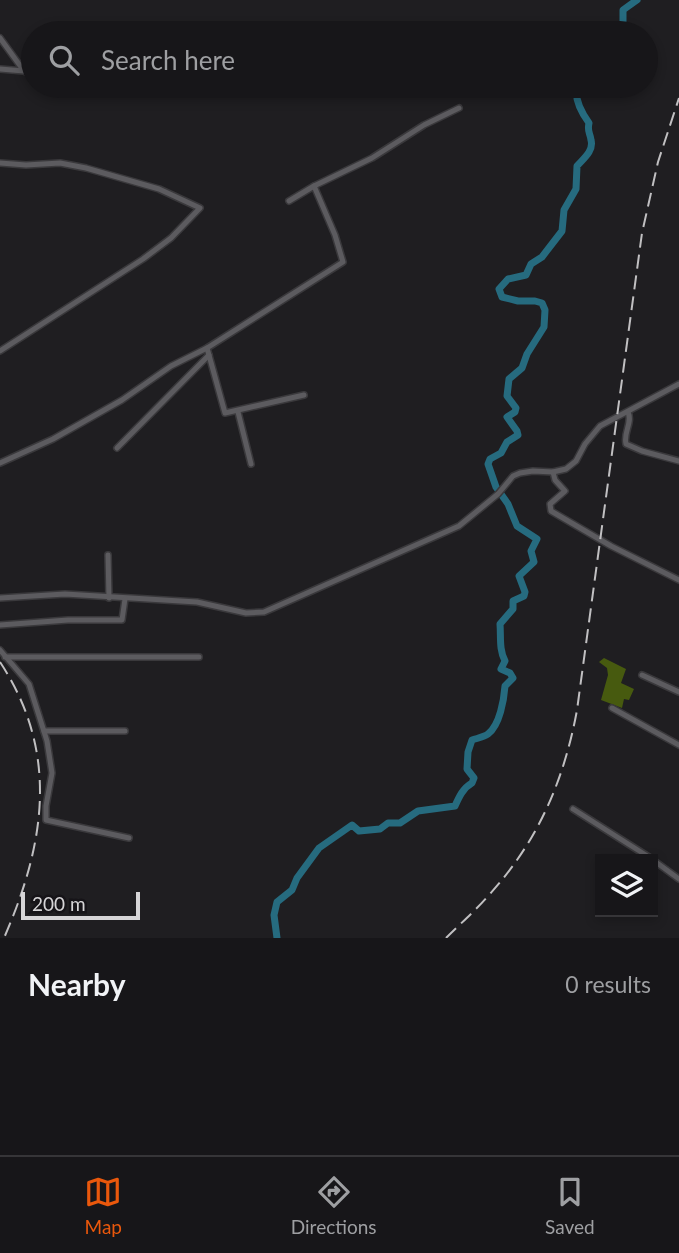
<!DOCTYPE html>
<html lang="en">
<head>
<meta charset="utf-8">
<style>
  body { margin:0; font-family:Lato,sans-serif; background:#201f22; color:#f1f3f6 }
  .controls { position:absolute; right:21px; bottom:21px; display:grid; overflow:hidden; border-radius:0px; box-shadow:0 4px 10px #0003 }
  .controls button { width:63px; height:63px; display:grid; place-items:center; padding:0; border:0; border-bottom:2px solid #363538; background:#171619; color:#f1f3f6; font:35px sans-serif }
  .scale { position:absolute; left:21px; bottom:18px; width:119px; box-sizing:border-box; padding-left:7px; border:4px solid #d6d5d7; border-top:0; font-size:19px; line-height:24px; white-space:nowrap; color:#d6d5d7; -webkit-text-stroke:5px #161418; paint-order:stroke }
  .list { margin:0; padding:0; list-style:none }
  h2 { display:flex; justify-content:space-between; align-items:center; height:91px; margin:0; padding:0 28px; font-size:30px }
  h2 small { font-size:23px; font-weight:400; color:#9e9fa2 }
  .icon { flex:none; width:38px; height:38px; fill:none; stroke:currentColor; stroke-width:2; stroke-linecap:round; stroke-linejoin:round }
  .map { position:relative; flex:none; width:679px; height:938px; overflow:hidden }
  .search { position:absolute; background:#171619; box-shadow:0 4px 10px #0003; left:21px; right:21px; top:21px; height:77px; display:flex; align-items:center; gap:18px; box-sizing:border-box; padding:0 24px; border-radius:38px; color:#9e9fa2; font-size:26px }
  .sheet { height:217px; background:#171619 }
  nav { display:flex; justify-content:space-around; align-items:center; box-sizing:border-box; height:98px; border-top:2px solid #363538; background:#171619; font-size:19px; color:#9e9fa2 }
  nav a { display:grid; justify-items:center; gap:4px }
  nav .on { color:#ea580c }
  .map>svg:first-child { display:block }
</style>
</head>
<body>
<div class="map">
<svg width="679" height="938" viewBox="0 0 679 938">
  <rect width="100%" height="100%" fill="#1f1e21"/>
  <!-- forest -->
  <polygon fill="#475a0f" points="604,658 626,669 621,683 634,689 629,700 624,699 622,708 601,700 608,675 607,668 599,662"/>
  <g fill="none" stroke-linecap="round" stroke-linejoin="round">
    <!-- river -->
    <g stroke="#266b7f" stroke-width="7">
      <polyline points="618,33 623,27 623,10 637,0"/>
      <path d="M277 938 274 915 277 902 292 890 297 878 319 848 352 825 359 831 380 829 388 823H400L418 811 455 806C459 797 463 788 472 783L474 778 467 769 468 752 472 740C478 738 484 737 488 734 500 725 504 699 505 686L513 678 510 673 501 669 505 661C499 650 501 637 500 624L513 609V601L524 596 525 592 519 576 534 562 531 551 537 539 517 526 508 504 496 487 488 464 490 459 501 453 507 442 518 435 517 431 507 417 515 412 516 408 507 396 509 379 522 368 527 354 544 327 545 310 542 303 535 301H518L502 297 499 289 508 279 526 275 531 264 542 257 562 231 564 210 576 189 577 166C583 159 594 151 591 140 590 132 587 132 589 123 581 112 574 99 577 86"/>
    </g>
    <!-- minor casing -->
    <g stroke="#3a393c" stroke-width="8">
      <g id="minor">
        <polyline points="0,38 24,71 33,76"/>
        <polyline points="0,69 24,71"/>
        <polyline points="433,86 452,88"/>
        <polyline points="0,163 26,165 60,163 86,168 159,189 200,208 171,238 143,259 0,351"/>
        <polyline points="289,201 314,186"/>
        <polyline points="207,348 225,413 304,395"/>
        <polyline points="238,412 251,464"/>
        <path d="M628 412C633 423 623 432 626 444L642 451 679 461"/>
        <polyline points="117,448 209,355"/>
        <polyline points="0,463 53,439 122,400 171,366 207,348 343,262 335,235 314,186 372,158 424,125 459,108"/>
        <polyline points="553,472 555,480 565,491 550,504 551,511 611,546 679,580"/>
        <polyline points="108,555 109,598"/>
        <polyline points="0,598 65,594 197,602 246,613 264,612 459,526 498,494 513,476 520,473 533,471 553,472 566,469 576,461 585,444 600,426 679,384"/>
        <polyline points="0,625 68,620 122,620 125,599"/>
        <polyline points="0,650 29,684 47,741 52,773 46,806 46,820 129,838"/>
        <polyline points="5,657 199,657"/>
        <polyline points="642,675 679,692"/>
        <polyline points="612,708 679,745"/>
        <polyline points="44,731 125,731"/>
        <polyline points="573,809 652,859"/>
        <polyline points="653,860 679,879"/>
      </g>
    </g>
    <!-- minor -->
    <use href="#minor" stroke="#5c5b5f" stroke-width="5"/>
    <!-- rail -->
    <g stroke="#c1c0c2" stroke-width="2" stroke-dasharray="14 7" stroke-linecap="butt">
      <path d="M0 662C60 753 45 844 4 938"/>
      <path d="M446 938C460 924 475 911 488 896 537 843 564 781 577 710L642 233 658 162 679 98"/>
    </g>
  </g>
</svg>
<div class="controls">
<button><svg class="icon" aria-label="layers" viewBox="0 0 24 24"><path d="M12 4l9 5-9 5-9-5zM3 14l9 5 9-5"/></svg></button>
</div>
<div class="scale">200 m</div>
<div class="search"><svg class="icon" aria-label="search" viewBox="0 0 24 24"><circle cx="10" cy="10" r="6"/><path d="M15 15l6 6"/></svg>Search here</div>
</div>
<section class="sheet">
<h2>Nearby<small>0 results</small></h2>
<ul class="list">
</ul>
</section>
<nav>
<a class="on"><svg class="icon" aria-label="map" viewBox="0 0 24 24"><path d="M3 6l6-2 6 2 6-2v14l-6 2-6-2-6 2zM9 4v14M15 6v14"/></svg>Map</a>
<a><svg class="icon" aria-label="directions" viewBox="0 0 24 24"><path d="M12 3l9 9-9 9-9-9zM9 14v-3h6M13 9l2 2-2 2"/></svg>Directions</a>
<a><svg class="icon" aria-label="saved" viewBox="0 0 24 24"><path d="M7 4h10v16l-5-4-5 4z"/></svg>Saved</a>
</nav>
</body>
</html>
